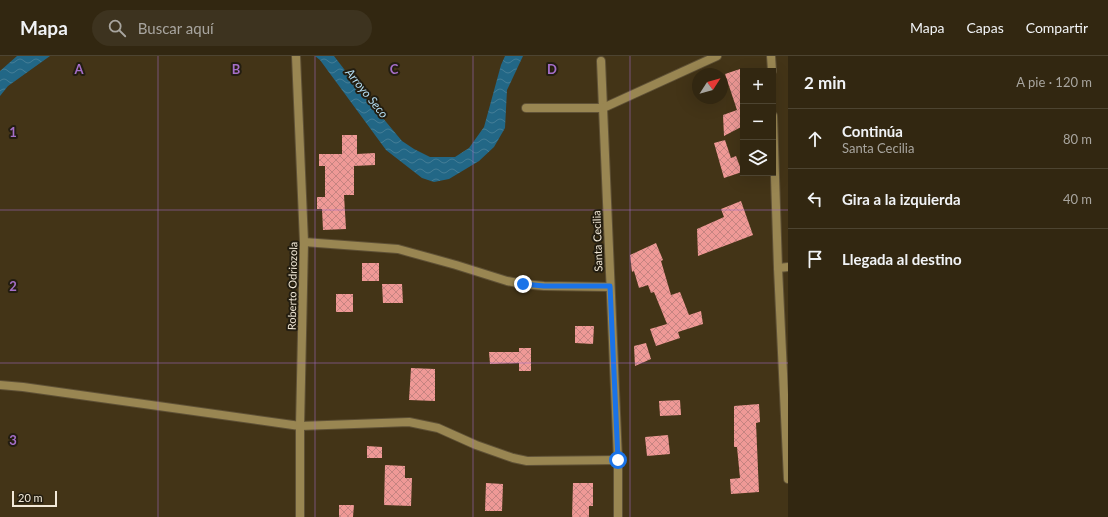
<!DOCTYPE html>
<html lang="es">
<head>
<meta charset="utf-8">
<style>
  body { margin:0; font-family:Lato,sans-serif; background:#3d331f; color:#f1f3f6 }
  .controls { position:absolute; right:12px; top:12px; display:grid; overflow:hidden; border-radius:0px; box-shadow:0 4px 16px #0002 }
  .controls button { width:36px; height:36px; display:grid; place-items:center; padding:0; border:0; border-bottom:1px solid #4d4431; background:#322711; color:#f1f3f6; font:20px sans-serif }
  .compass { position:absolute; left:692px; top:12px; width:36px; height:36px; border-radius:50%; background:#322711; box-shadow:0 4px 16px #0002; rotate:54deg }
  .scale { position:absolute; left:12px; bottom:10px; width:45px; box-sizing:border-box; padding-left:4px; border:2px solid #f2e9d8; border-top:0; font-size:11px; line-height:14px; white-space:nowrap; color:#f2e9d8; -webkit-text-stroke:3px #231d10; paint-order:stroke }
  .stop { position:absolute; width:12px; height:12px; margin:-9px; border:3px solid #1a73e8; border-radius:50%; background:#fff }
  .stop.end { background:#1a73e8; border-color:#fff; box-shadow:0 1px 4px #0008 }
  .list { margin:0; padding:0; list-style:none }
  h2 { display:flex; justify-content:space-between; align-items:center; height:52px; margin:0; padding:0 16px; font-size:17px }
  h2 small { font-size:13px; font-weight:400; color:#a8a59f }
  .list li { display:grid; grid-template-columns:26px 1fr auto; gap:12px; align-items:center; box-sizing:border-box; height:60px; padding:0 16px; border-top:1px solid #4d4431 }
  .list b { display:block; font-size:15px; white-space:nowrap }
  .list p { margin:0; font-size:13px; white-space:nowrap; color:#a8a59f }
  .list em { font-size:13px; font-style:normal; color:#a8a59f }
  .icon { flex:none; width:22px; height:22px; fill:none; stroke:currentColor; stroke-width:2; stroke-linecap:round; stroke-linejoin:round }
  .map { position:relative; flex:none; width:788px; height:461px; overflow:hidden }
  header { display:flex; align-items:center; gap:24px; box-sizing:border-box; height:56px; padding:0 20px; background:#322711; border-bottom:1px solid #4d4431 }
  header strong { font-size:19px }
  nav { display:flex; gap:22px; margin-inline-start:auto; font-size:14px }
  .search { width:280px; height:36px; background:#3d331f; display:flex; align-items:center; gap:10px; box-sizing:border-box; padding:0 14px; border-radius:22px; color:#a8a59f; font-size:15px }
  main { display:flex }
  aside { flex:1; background:#322711 }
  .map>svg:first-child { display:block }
</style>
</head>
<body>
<header>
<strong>Mapa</strong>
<div class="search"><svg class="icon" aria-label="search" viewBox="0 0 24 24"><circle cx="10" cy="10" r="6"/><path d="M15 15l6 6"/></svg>Buscar aquí</div>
<nav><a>Mapa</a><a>Capas</a><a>Compartir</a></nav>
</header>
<main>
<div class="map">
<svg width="788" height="461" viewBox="0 0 788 461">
  <defs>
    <pattern id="water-waves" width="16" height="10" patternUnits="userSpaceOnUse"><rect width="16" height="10" fill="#226786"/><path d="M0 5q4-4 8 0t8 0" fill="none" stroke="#437d96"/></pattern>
    <pattern id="building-cross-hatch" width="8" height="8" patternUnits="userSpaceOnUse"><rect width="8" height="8" fill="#ef9996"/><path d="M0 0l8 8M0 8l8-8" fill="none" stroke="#c68481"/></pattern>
  </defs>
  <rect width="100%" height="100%" fill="#433417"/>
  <!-- water -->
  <g fill="url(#water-waves)">
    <polygon points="17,0 50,0 8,30 0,40 0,15"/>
    <polygon points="315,0 334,0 367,43 402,85 414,93 430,101 455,101 469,92 484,71 501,9 505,0 523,0 507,34 505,72 494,91 479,105 449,123 434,126 422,122 386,94 320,4"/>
  </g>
  <!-- building -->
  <g fill="url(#building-cross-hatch)">
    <polygon points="743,12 743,70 724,80 723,59 737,54 725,18"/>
    <polygon points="342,79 357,79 357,98 375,97 375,109 354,110 354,139 344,139 346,173 323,174 322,153 317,153 317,141 325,141 325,110 319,110 319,98 342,98"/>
    <polygon points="725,84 731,102 736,100 742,116 724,122 714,87"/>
    <polygon points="741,145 753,179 698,200 697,173 724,161 721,153"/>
    <polygon points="656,187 663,204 661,205 671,239 680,236 689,259 701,255 703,268 678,276 680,282 656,290 650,273 667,268 654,236 651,237 648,229 639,232 634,215 632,216 630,199"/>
    <rect x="362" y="207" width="17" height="18"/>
    <polygon points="382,228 402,228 403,247 383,247"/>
    <rect x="336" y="238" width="17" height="18"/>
    <polygon points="575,270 594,270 593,288 575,287"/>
    <polygon points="646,287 651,303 635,310 634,290"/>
    <polygon points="519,292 531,292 531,315 519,315 519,307 490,308 489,296 519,296"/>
    <polygon points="411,312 435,313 435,345 409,344"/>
    <polygon points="680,344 681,359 660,360 659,345"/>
    <polygon points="759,348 760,366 756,367 759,436 731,438 730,423 740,422 737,391 734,391 734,350"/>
    <polygon points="668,379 670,398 647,400 645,381"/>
    <polygon points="367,390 382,391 382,402 367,402"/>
    <polygon points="385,409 405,410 405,422 412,422 411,450 384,449"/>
    <polygon points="486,427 503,428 502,455 485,455"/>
    <polygon points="573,427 593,427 593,450 589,450 589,461 572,461"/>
    <polygon points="339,449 354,449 353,461 339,461"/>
  </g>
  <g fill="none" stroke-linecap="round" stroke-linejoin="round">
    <!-- minor casing -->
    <g stroke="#5f5136" stroke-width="10">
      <g id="minor">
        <polyline points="771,0 772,15"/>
        <polyline points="601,5 618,404 618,461"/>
        <polyline points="526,52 603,52 717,0"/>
        <polyline points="773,60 778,212 788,423"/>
        <polyline points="304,186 398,193 456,209 507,225 523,228 544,230 610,231"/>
        <polyline points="778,212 788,211"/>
        <polyline points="0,329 23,331 300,370 409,366 438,372 476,389 513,402 527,405 618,404"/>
      </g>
    </g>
    <!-- tertiary casing -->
    <g stroke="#5f5136" stroke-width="10">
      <polyline id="tertiary" points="296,0 304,186 300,370 300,461"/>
    </g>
    <!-- minor -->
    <use href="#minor" stroke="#998652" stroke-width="8"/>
    <!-- tertiary -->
    <use href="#tertiary" stroke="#998652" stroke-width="8"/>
  </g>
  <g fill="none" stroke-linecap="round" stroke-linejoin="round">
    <!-- route -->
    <polyline stroke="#1a73e8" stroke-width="5" points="523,228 544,230 610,230 618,404"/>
  </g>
  <!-- grid -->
  <path fill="none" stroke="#a56ec8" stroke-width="1" stroke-opacity="0.55" d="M158 0V461M315 0V461M473 0V461M630 0V461M0 154H788M0 307H788"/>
  <g text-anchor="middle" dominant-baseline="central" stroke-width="4" stroke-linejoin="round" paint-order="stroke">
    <!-- street labels -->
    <g font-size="11" fill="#f2e9d8" stroke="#231d10">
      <text transform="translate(597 185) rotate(-92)">Santa Cecilia</text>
      <text transform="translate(292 230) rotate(-89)">Roberto Odriozola</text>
    </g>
    <!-- water labels -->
    <g font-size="12" font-style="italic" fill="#b4def4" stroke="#231d10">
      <text transform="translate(367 37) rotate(51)">Arroyo Seco</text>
    </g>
  </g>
  <g font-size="13" text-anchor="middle" font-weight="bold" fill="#a56ec8" stroke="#231d10" stroke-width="4" stroke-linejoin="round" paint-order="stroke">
    <text x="79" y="18">A</text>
    <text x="236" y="18">B</text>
    <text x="394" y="18">C</text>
    <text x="552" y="18">D</text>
    <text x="13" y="81">1</text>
    <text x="13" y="235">2</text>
    <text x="13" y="389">3</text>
  </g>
</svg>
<div class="controls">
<button>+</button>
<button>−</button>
<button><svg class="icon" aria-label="layers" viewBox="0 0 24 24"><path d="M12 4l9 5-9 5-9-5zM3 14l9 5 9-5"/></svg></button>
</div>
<svg class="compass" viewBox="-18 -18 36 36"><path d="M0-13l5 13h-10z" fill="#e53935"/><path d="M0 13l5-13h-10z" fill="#a8a59f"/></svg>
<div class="scale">20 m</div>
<div class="stop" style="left:618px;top:404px"></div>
<div class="stop end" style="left:523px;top:228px"></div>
</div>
<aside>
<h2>2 min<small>A pie · 120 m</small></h2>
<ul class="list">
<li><svg class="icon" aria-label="ahead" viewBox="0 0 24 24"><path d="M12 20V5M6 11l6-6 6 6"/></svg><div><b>Continúa</b><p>Santa Cecilia</p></div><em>80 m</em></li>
<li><svg class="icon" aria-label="left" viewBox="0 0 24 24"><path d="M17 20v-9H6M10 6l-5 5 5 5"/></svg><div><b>Gira a la izquierda</b></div><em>40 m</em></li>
<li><svg class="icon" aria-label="arrive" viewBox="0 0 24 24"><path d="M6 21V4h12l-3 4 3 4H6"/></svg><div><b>Llegada al destino</b></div></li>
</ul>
</aside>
</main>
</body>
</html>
